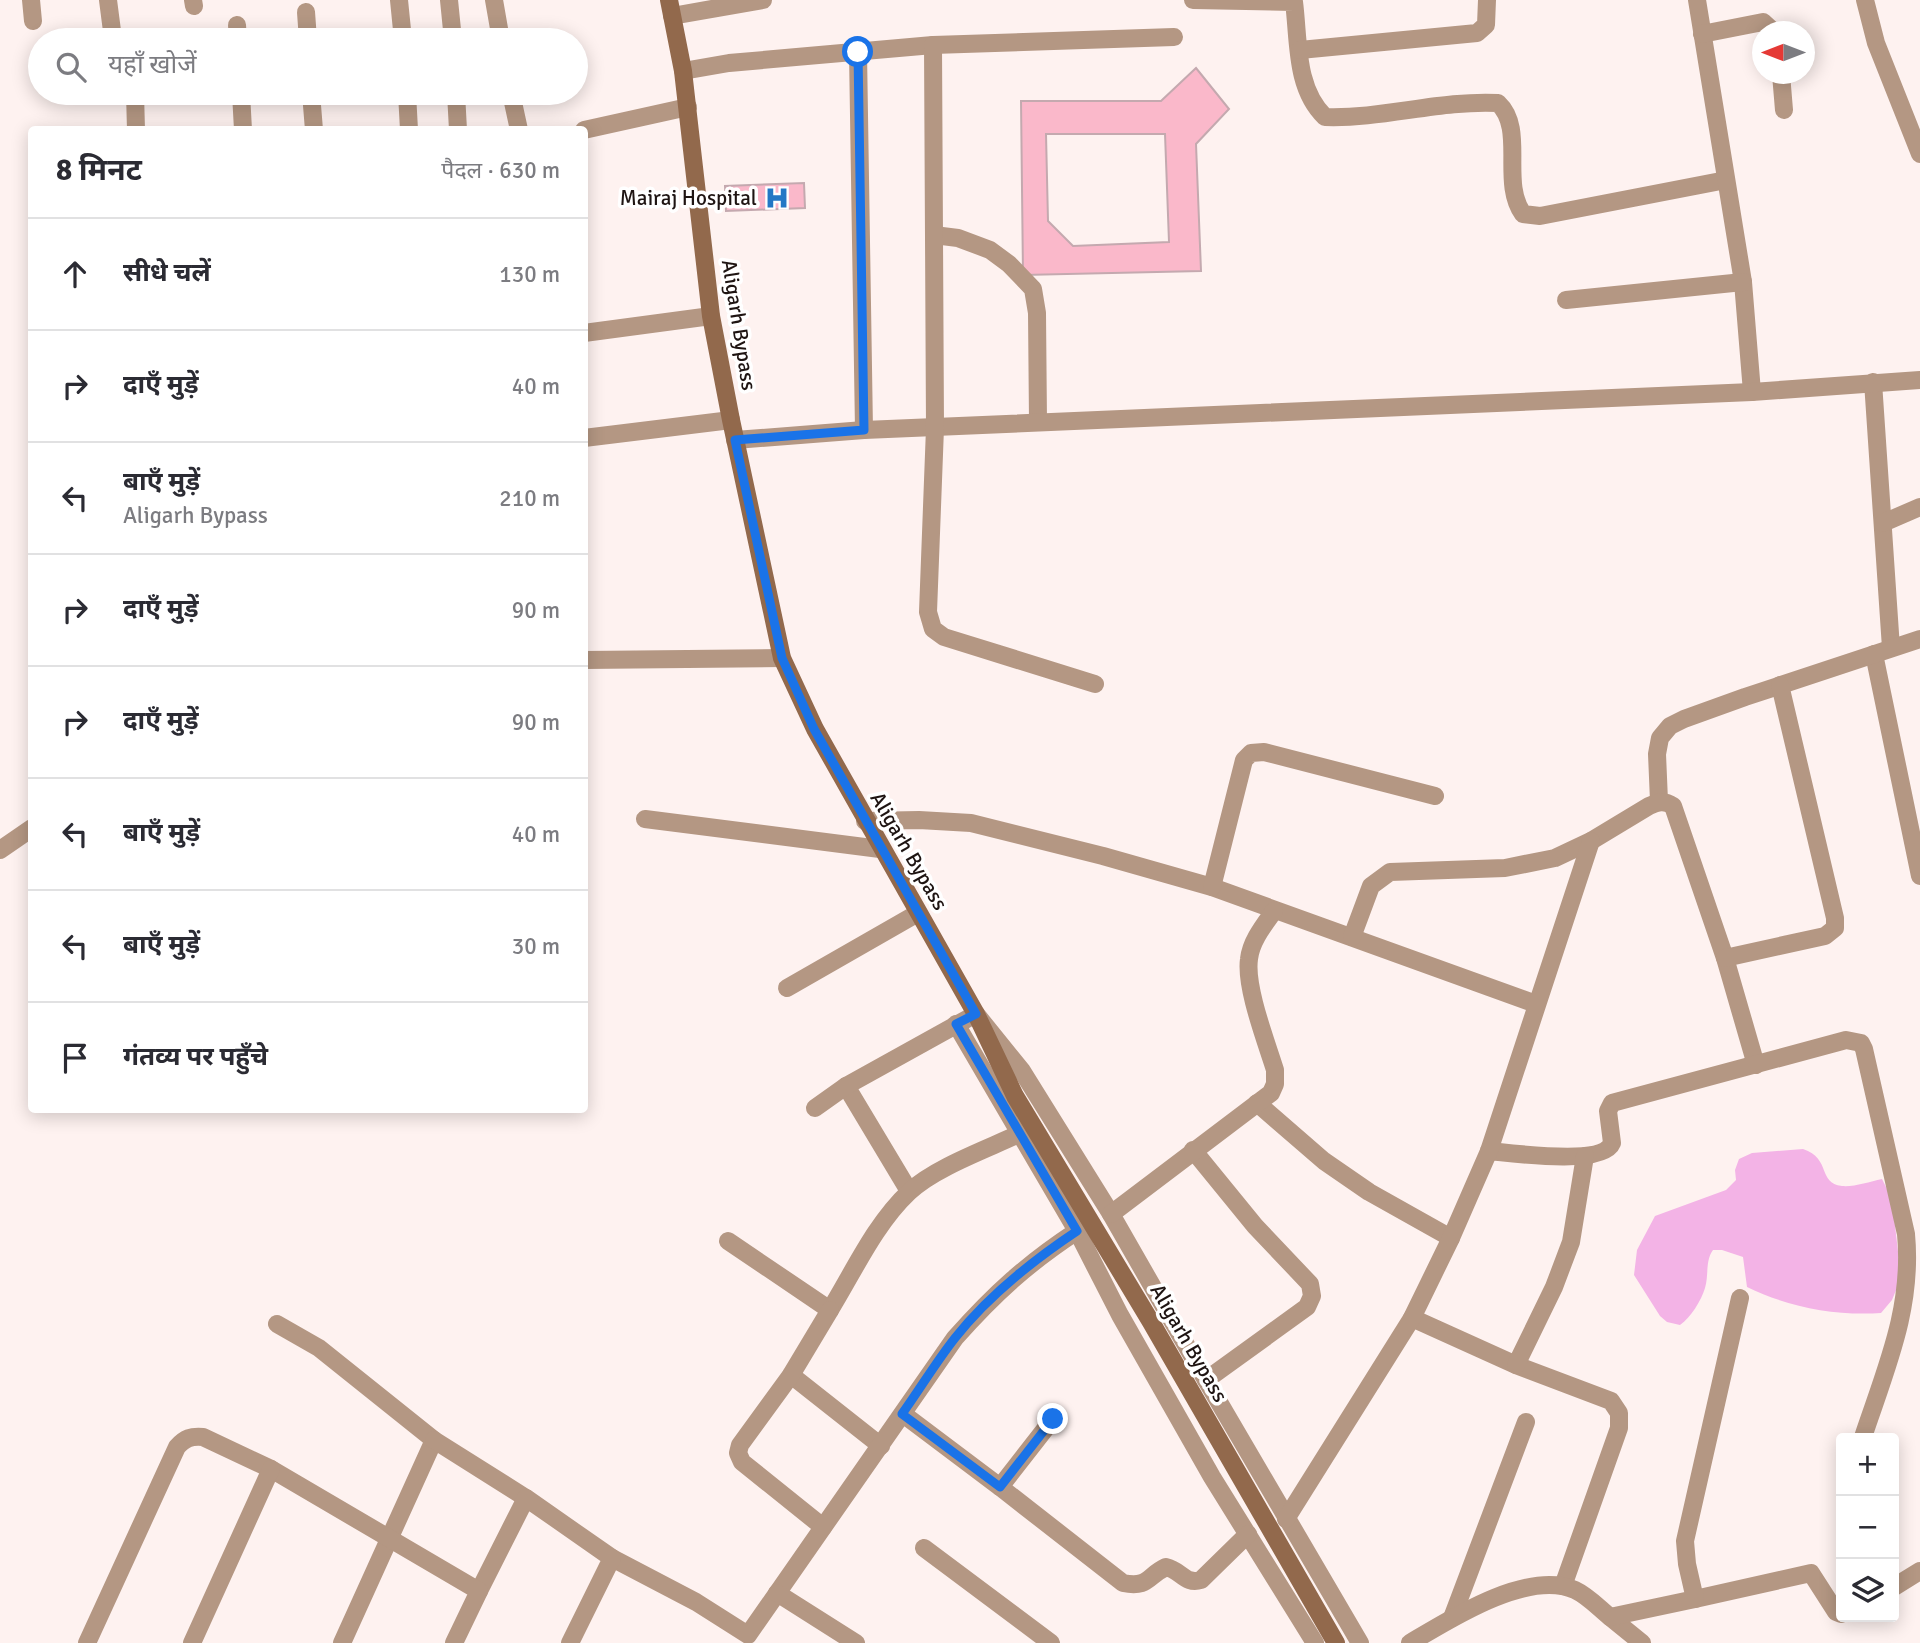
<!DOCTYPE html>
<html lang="hi">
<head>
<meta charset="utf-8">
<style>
  body { margin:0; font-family:Signika,"Noto Sans Devanagari",sans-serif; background:#f7f7f7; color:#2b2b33 }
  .controls { position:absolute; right:21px; bottom:21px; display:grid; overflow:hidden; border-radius:7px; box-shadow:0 4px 18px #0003 }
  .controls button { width:63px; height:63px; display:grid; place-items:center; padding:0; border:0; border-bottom:2px solid #e1e1e2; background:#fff; color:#2b2b33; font:35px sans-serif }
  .compass { position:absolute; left:1752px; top:21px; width:63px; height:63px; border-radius:50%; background:#fff; box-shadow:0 4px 18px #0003; rotate:270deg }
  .stop { position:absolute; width:21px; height:21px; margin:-16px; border:5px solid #1a73e8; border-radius:50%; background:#fff }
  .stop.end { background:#1a73e8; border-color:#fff; box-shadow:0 2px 7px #0008 }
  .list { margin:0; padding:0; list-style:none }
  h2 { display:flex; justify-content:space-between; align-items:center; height:91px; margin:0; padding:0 28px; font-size:30px }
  h2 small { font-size:23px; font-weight:400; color:#7c7c81 }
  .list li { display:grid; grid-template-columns:46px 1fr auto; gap:21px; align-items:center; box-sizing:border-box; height:112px; padding:0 28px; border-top:2px solid #e1e1e2 }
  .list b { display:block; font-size:26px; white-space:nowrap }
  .list p { margin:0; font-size:23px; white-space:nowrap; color:#7c7c81 }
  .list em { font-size:23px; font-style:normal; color:#7c7c81 }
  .icon { flex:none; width:38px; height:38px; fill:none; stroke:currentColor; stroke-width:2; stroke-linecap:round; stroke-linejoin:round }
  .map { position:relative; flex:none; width:1920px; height:1643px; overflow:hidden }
  .search { position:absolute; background:#fff; box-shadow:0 4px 18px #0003; left:28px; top:28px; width:560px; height:77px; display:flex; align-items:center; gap:18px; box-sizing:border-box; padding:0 24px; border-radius:38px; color:#7c7c81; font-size:26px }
  .panel { position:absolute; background:#fff; box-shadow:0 4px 18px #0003; left:28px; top:126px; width:560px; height:987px; border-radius:7px }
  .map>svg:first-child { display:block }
</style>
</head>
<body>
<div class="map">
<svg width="1920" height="1643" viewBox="0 0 1920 1643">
  <rect width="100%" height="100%" fill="#fef2f0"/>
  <!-- water -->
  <path fill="#f3b3e6" d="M1803 1149C1832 1159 1817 1183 1842 1186 1854 1187 1869 1182 1882 1179L1892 1199 1901 1278 1892 1300 1881 1313C1835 1316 1788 1307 1747 1287L1743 1257 1722 1250H1713C1705 1261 1709 1275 1705 1288 1701 1301 1691 1317 1680 1325L1667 1322 1660 1316 1634 1275 1637 1250 1655 1216 1726 1190 1736 1180 1735 1170 1739 1159 1752 1153Z"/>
  <!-- building -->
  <g fill="#fab8ca" stroke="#c4a9af" stroke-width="2" fill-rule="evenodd">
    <path d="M1196 68 1229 109 1196 144 1201 271 1023 275 1021 101H1161ZM1046 134H1165L1169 242 1073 246 1048 221Z"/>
    <polygon points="804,183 805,208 726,211 725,186"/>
  </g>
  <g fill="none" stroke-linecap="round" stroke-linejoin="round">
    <!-- street -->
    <g stroke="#b49783" stroke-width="18">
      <polyline points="31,0 33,21"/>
      <polyline points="108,0 112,31"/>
      <polyline points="193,0 194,6"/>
      <polyline points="399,0 403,40"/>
      <polyline points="449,0 453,40"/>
      <polyline points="494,0 501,40"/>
      <path d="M1193 0 1294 2C1299 41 1295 88 1325 117 1383 119 1440 100 1498 103 1526 129 1500 182 1523 214L1540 216 1726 180"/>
      <polyline points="1697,0 1743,282 1752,392"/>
      <polyline points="1865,0 1876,43 1920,154"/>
      <polyline points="306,12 308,40"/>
      <polyline points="672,16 763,0"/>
      <polyline points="237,25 238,40"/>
      <polyline points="1702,34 1763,22 1774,32"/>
      <polyline points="1300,50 1477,33 1486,25 1487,0"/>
      <polyline points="858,52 864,430"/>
      <polyline points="683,71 729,63 933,45"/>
      <polyline points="1781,74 1784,110"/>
      <polyline points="135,93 136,130"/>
      <polyline points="241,93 243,130"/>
      <polyline points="311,93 314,130"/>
      <polyline points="407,93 409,130"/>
      <polyline points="456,93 458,130"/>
      <polyline points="511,93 519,130"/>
      <polyline points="584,130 688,107"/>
      <polyline points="934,235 958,238 990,250 1009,264 1033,289 1037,313 1038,422"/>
      <polyline points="1566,300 1743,282"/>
      <polyline points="584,333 711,316"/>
      <polyline points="1873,382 1891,648"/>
      <polyline points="584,438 731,420"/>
      <polyline points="735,440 864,430 1752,392 1920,380"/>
      <polyline points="1883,523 1920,507"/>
      <polyline points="1874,654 1920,876"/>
      <polyline points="584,660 782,658"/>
      <polyline points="1095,684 944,637 933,629 928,612 935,428 933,45 1174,37"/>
      <polyline points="1659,801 1657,754 1660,738 1670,726 1684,719 1745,697 1920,639"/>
      <polyline points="645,819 880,849"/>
      <polyline points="865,821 919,820 971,823 1103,856 1212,887 1536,1004"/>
      <polyline points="0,850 32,828"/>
      <polyline points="1212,887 1244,760 1251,753 1264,752 1435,796"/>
      <path d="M1352 937 1371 886 1390 872 1505 868 1555 858 1591 841 1649 806C1658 802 1664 800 1673 806L1725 958 1756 1065"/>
      <polyline points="1725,958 1825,936 1835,928 1835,918 1780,685"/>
      <polyline points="787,988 918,913"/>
      <polyline points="956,1024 1077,1231 1120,1315 1212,1477 1315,1643"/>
      <polyline points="846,1086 909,1191"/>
      <polyline points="1257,1103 1324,1161 1369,1192 1451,1238"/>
      <polyline points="815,1108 846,1086 976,1014 1022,1071 1111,1214 1206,1380 1360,1643"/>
      <polyline points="1193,1150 1255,1226 1310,1284 1312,1296 1307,1307 1206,1380"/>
      <path d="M1489 1151C1511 1153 1603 1166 1612 1143L1608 1111 1612 1103 1846 1040 1861 1043 1864 1049 1906 1234C1913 1308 1886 1368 1863 1437"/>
      <path d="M1111 1214 1271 1093 1275 1084V1070C1266 1041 1245 987 1249 959 1251 941 1264 925 1274 911"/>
      <path d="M728 1241 830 1310C854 1271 875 1224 909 1192 934 1168 987 1149 1019 1134"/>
      <polyline points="1412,1318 1516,1365 1611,1401 1619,1413 1619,1428 1563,1586"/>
      <polyline points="277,1324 319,1348 434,1440 342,1643"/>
      <polyline points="1516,1365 1554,1287 1571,1242 1585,1156"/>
      <polyline points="791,1375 881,1446"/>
      <polyline points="903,1414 1000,1487"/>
      <path d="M1053 1419 1000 1487 1123 1583C1149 1588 1147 1576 1166 1567 1181 1570 1185 1585 1201 1580L1248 1534"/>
      <polyline points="434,1440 526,1498"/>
      <polyline points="1286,1519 1412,1318 1451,1238 1489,1151 1591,841"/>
      <polyline points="823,1527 742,1462 738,1453 740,1445 791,1375 830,1310"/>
      <polyline points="924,1548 1051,1643"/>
      <path d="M612 1558 696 1602 748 1635 955 1338C995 1293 1027 1264 1077 1231"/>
      <polyline points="1894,1587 1920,1571"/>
      <polyline points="479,1591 526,1498 612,1558 570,1643"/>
      <polyline points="777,1593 856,1643"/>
      <polyline points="1695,1599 1811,1573 1836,1612 1841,1614"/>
      <polyline points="1610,1617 1642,1643"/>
      <polyline points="1452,1618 1526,1422"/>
      <path d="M87 1643 177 1447C185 1438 191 1436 203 1437L271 1469 479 1591 454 1643"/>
      <polyline points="192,1643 271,1469"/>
      <path d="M1410 1643C1450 1619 1528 1569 1575 1590 1588 1596 1599 1608 1610 1617L1695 1599 1687 1564 1685 1541 1740 1298"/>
    </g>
    <!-- secondary -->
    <polyline stroke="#92694c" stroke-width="18" points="669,0 683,71 711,316 731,420 782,658 815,729 976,1014 1015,1096 1151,1322 1336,1643"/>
  </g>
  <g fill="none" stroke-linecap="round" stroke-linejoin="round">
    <!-- route -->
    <path stroke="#1a73e8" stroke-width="9" d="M858 52 864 430 735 440 782 658 814 729 976 1014 956 1024 1077 1231C1032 1261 989 1295 955 1338 936 1362 920 1389 902 1414L1000 1487 1053 1419"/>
  </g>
  <!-- icons -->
  <defs>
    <g id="hospital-bare" transform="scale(1.89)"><path d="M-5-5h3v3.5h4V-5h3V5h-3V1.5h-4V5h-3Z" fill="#2377c5" stroke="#fff" stroke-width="2.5" paint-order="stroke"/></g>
  </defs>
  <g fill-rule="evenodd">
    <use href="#hospital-bare" x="777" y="198"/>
  </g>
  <g text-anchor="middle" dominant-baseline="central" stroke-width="7" stroke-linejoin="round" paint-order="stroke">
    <!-- poi labels -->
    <g font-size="21" fill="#1e1412" stroke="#fff" text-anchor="end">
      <text x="757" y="198">Mairaj Hospital</text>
    </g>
    <!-- street labels -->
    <g font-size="21" fill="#1e1412" stroke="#fff">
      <text transform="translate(739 325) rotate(81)">Aligarh Bypass</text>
      <text transform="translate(909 851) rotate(60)">Aligarh Bypass</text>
      <text transform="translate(1189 1343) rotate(60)">Aligarh Bypass</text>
    </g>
  </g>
</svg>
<div class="controls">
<button>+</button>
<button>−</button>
<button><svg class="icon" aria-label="layers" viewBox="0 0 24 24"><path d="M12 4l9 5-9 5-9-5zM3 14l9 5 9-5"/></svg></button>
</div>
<svg class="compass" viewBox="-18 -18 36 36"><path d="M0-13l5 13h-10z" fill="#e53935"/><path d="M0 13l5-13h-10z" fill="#7c7c81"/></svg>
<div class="stop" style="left:858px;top:52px"></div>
<div class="stop end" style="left:1053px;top:1419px"></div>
<div class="search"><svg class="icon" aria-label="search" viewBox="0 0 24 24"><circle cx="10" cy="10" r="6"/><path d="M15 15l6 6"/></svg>यहाँ खोजें</div>
<section class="panel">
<h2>8 मिनट<small>पैदल · 630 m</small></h2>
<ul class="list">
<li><svg class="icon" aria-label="ahead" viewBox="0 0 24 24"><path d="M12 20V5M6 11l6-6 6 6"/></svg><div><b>सीधे चलें</b></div><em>130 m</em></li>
<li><svg class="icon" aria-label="right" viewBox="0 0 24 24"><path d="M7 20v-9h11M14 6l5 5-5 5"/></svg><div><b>दाएँ मुड़ें</b></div><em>40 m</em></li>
<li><svg class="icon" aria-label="left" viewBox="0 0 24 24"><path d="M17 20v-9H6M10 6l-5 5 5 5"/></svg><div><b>बाएँ मुड़ें</b><p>Aligarh Bypass</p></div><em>210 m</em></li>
<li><svg class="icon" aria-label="right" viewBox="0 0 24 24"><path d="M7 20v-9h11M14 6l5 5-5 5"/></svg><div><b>दाएँ मुड़ें</b></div><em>90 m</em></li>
<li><svg class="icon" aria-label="right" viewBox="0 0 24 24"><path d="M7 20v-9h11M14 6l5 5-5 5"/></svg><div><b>दाएँ मुड़ें</b></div><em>90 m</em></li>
<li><svg class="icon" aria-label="left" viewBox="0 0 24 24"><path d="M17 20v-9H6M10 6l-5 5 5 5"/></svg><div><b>बाएँ मुड़ें</b></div><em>40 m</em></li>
<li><svg class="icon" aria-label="left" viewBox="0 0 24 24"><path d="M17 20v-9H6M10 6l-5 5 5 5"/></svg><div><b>बाएँ मुड़ें</b></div><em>30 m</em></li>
<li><svg class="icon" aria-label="arrive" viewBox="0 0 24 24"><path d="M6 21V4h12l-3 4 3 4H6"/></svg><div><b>गंतव्य पर पहुँचे</b></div></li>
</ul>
</section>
</div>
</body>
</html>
